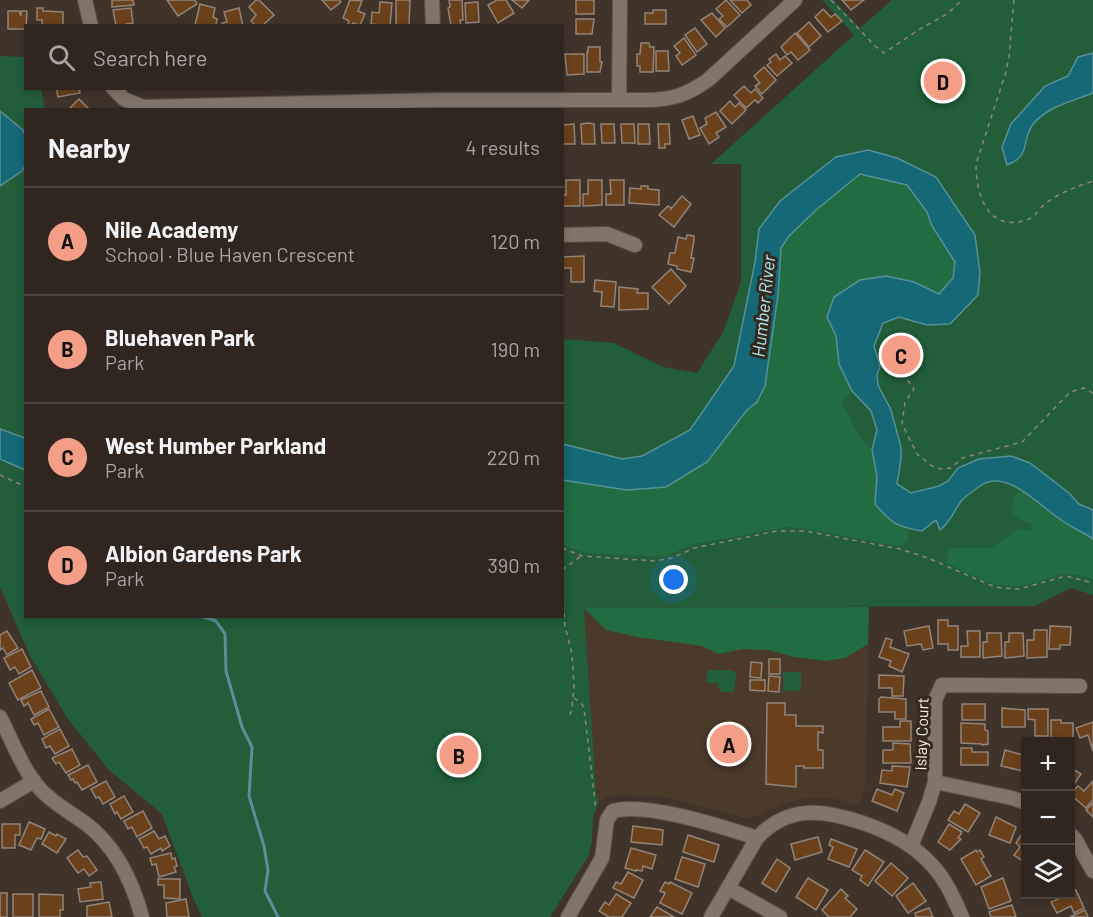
<!DOCTYPE html>
<html lang="en">
<head>
<meta charset="utf-8">
<style>
  body { margin:0; font-family:Barlow,sans-serif; background:#3c322c; color:#f1f3f6 }
  .controls { position:absolute; right:18px; bottom:18px; display:grid; overflow:hidden; border-radius:0px; box-shadow:0 3px 9px #0003 }
  .controls button { width:54px; height:54px; display:grid; place-items:center; padding:0; border:0; border-bottom:2px solid #4b433d; background:#30261f; color:#f1f3f6; font:30px sans-serif }
  .you { position:absolute; left:674px; top:580px; width:21px; height:21px; margin:-15px; border:4px solid #fff; border-radius:50%; background:#1a73e8; box-shadow:0 0 0 9px #1a73e833 }
  .badge { display:grid; place-items:center; width:39px; height:39px; border-radius:50%; background:#f49e87; color:#111; font-size:20px; font-weight:700 }
  .pin { position:absolute; translate:-50% -50%; border:3px solid #fff; box-shadow:0 2px 6px #0006 }
  .list { margin:0; padding:0; list-style:none }
  h2 { display:flex; justify-content:space-between; align-items:center; height:78px; margin:0; padding:0 24px; font-size:26px }
  h2 small { font-size:20px; font-weight:400; color:#a8a5a4 }
  .list li { display:grid; grid-template-columns:39px 1fr auto; gap:18px; align-items:center; box-sizing:border-box; height:108px; padding:0 24px; border-top:2px solid #4b433d }
  .list b { display:block; font-size:22px; white-space:nowrap }
  .list p { margin:0; font-size:20px; white-space:nowrap; color:#a8a5a4 }
  .list em { font-size:20px; font-style:normal; color:#a8a5a4 }
  .icon { flex:none; width:33px; height:33px; fill:none; stroke:currentColor; stroke-width:2; stroke-linecap:round; stroke-linejoin:round }
  .map { position:relative; flex:none; width:1093px; height:917px; overflow:hidden }
  .search { position:absolute; background:#30261f; box-shadow:0 3px 9px #0003; left:24px; top:24px; width:540px; height:66px; display:flex; align-items:center; gap:15px; box-sizing:border-box; padding:0 21px; border-radius:0px; color:#a8a5a4; font-size:22px }
  .panel { position:absolute; background:#30261f; box-shadow:0 3px 9px #0003; left:24px; top:108px; width:540px; height:510px; border-radius:0px }
  .map>svg:first-child { display:block }
</style>
</head>
<body>
<div class="map">
<svg width="1093" height="917" viewBox="0 0 1093 917">
  <rect width="100%" height="100%" fill="#403329"/>
  <!-- built -->
  <polygon fill="#4b392a" points="869,607 866,784 859,806 833,798 804,798 782,805 761,815 745,818 660,796 611,795 599,802 596,793 589,705 584,608"/>
  <!-- green -->
  <g fill="#215e39">
    <polygon points="822,0 834,0 860,28 892,0 1093,0 1093,595 1071,588 1035,606 584,608 596,792 599,802 593,816 592,841 589,855 550,917 202,917 193,898 162,814 109,770 68,719 30,656 0,587 0,56 25,57 26,88 41,89 45,109 26,110 26,616 562,616 563,339 614,343 663,367 697,373 723,332 741,282 741,164 711,164 854,35"/>
    <polygon points="707,670 732,670 736,673 735,689 732,692 721,692 718,688 718,683 707,683"/>
    <rect x="783" y="672" width="18" height="19"/>
  </g>
  <!-- forest -->
  <g fill="#216d41">
    <polygon points="860,174 907,185 927,212 932,226 955,262 953,278 939,294 914,282 886,276 860,280 827,317 836,336 839,364 852,391 842,402 858,434 872,450 877,476 876,504 889,521 909,529 908,540 901,547 802,528 787,527 694,544 664,557 587,553 563,545 562,480 627,490 757,402 778,295 781,248 789,236 816,210"/>
    <path d="M1018 492H1024L1062 521 1073 525 1093 539V579C1054 566 1050 584 1016 586 991 588 968 573 946 563L949 548H992L1019 528 1032 532 1031 524 1017 518 1011 510 1014 498Z"/>
    <polygon points="869,607 868,644 845,658 825,661 794,657 769,650 742,649 719,654 702,646 637,637 606,630 584,608"/>
  </g>
  <!-- water -->
  <g fill="#156876" stroke="#589098" stroke-width="1.5">
    <path d="M1093 53V93C1073 101 1049 106 1034 123 1020 139 1033 155 1007 165L1002 147 1011 124 1045 86 1068 76 1078 57Z"/>
    <polygon points="0,111 23,130 26,138 25,166 22,171 0,186"/>
    <path d="M868 150 897 158 936 177 975 235 980 273 978 295 950 324 927 325 899 317 883 323 874 346 880 367 877 374 878 385 891 410 901 447V460L897 484 911 493 939 486 948 481 958 468 979 459 1011 456 1030 463 1069 493 1079 504 1093 510V539C1083 532 1071 527 1061 520 1041 507 1006 467 980 486 975 490 967 495 962 500 954 510 951 522 940 530L936 520 922 531C897 527 891 523 875 504L877 476 872 450 877 430 871 411 852 391 839 364 836 336 827 317 834 297 860 280 886 276 914 282 939 294 953 278 955 262 932 226 927 212 907 185 860 174 816 210 789 236 781 248 778 295 765 386 757 402 747 410 707 462 666 487 627 490 563 480V444L622 459 642 456 690 430 734 366 755 262 759 229 780 201 836 157Z"/>
    <polygon points="0,429 25,438 25,470 0,459"/>
  </g>
  <g fill="none" stroke-linecap="round" stroke-linejoin="round">
    <!-- stream -->
    <polyline stroke="#589098" stroke-width="3" points="201,616 216,621 225,634 226,671 242,727 252,747 249,796 264,846 268,870 265,891 278,917"/>
  </g>
  <!-- building -->
  <g fill="#6b411c" stroke="#938479" stroke-width="1.5">
    <polygon points="112,0 133,0 134,5 112,7"/>
    <polygon points="167,0 195,0 197,4 178,16"/>
    <polygon points="256,0 259,0 274,15 263,25 256,26 251,21 256,15 249,7"/>
    <polygon points="322,0 339,0 341,2 331,10"/>
    <polygon points="350,0 362,1 358,11 365,14 360,25 353,23 352,26 348,24 349,21 343,18"/>
    <polygon points="396,0 410,0 409,26 396,26"/>
    <polygon points="449,0 462,0 463,20 460,20 461,25 451,26 448,8 450,7"/>
    <polygon points="497,0 506,0 514,13 498,23 488,5"/>
    <polygon points="512,0 529,0 522,8"/>
    <rect x="576" y="0" width="18" height="14"/>
    <polygon points="726,0 740,15 727,27 719,19 723,16 716,9"/>
    <polygon points="730,0 747,0 751,5 742,13"/>
    <polygon points="842,0 864,0 851,10"/>
    <polygon points="380,2 392,3 390,26 371,24 372,12 379,13"/>
    <polygon points="478,2 479,22 466,23 465,3"/>
    <polygon points="200,4 215,8 213,17 217,19 216,26 195,25"/>
    <polygon points="37,8 43,8 43,11 63,12 63,26 42,26 42,20 37,20"/>
    <polygon points="131,8 133,23 126,24 127,26 116,26 113,10"/>
    <polygon points="239,8 243,26 223,26 222,23 227,22 224,12"/>
    <polygon points="823,9 831,17 835,14 842,21 828,32 815,17"/>
    <polygon points="653,10 666,10 666,24 645,24 645,13 653,13"/>
    <polygon points="8,11 19,11 21,16 21,11 27,11 26,29 8,29"/>
    <polygon points="712,13 725,28 716,37 701,20"/>
    <polygon points="576,19 594,19 592,34 576,34"/>
    <polygon points="809,22 821,36 809,47 797,33"/>
    <polygon points="695,28 707,44 697,52 685,35"/>
    <polygon points="795,33 810,50 798,60 791,52 787,55 781,47"/>
    <polygon points="684,38 696,55 682,65 676,56 680,53 674,46"/>
    <polygon points="641,43 649,43 650,47 654,47 653,72 640,72 640,66 637,66 637,54 640,54"/>
    <polygon points="588,47 600,47 600,62 602,62 600,72 587,72 587,52 588,52"/>
    <polygon points="656,51 668,51 669,71 656,71"/>
    <polygon points="565,54 584,54 584,74 567,75"/>
    <polygon points="776,54 780,60 785,56 792,63 777,76 767,65 771,62 769,59"/>
    <polygon points="764,67 776,80 762,94 755,86 760,83 754,76"/>
    <polygon points="744,86 751,93 755,89 763,98 758,103 755,100 746,108 734,95"/>
    <polygon points="56,88 79,88 80,93 58,97"/>
    <polygon points="79,99 90,110 68,110"/>
    <polygon points="730,101 735,107 739,103 746,110 732,124 720,111"/>
    <polygon points="716,112 726,127 716,133 719,137 709,144 700,128 707,124 705,118"/>
    <polygon points="693,116 700,135 689,139 682,120"/>
    <polygon points="589,123 594,124 595,144 582,144 581,124"/>
    <polygon points="574,124 575,144 563,144 562,147 562,125"/>
    <polygon points="601,124 614,124 615,143 602,143"/>
    <polygon points="621,124 634,124 635,143 622,143"/>
    <polygon points="638,124 649,124 650,144 638,144"/>
    <polygon points="658,124 669,124 670,144 665,144 665,148 659,148"/>
    <polygon points="566,180 580,180 580,206 562,206 562,194 566,195"/>
    <polygon points="588,180 602,180 602,205 583,206 583,194 588,194"/>
    <polygon points="610,180 624,180 624,205 606,205 606,194 611,194"/>
    <polygon points="641,186 648,186 648,189 659,190 659,205 629,203 630,188 641,189"/>
    <polygon points="682,196 691,204 674,227 659,215 668,206 671,208 670,210"/>
    <polygon points="687,235 694,236 694,240 691,258 694,258 691,272 677,269 677,266 668,264 670,253 675,253 678,237 686,239"/>
    <polygon points="584,256 584,282 571,282 571,268 562,268 562,257"/>
    <polygon points="671,269 686,286 669,304 652,287"/>
    <polygon points="595,280 616,282 614,307 601,306 602,292 594,291"/>
    <polygon points="619,287 638,289 637,293 648,293 648,309 619,310"/>
    <polygon points="938,620 948,620 948,626 958,626 958,650 948,650 948,644 938,644"/>
    <polygon points="929,626 933,648 923,650 921,644 907,646 904,631"/>
    <polygon points="1050,626 1071,627 1070,645 1060,645 1060,649 1049,649"/>
    <polygon points="1034,630 1047,630 1047,657 1027,658 1027,640 1034,640"/>
    <polygon points="7,631 18,648 7,655 3,648 0,650 0,635"/>
    <polygon points="967,631 980,631 980,657 961,657 961,646 968,646"/>
    <polygon points="987,633 1001,633 1002,656 983,658 983,642 987,642"/>
    <polygon points="1009,633 1023,633 1024,656 1005,658 1005,642 1009,642"/>
    <polygon points="886,638 892,640 890,647 909,654 902,672 889,666 891,661 879,657"/>
    <polygon points="22,649 31,667 19,674 15,667 10,670 4,658"/>
    <rect x="769" y="659" width="11" height="15"/>
    <polygon points="751,662 762,663 761,678 750,677"/>
    <polygon points="32,670 41,688 18,700 9,683"/>
    <polygon points="879,675 904,676 903,696 892,696 892,688 879,688"/>
    <polygon points="769,676 780,677 779,692 768,691"/>
    <polygon points="750,680 765,680 765,691 750,690"/>
    <polygon points="41,691 49,707 34,715 28,703 24,706 21,700"/>
    <polygon points="881,697 906,699 906,719 895,719 895,712 879,712 879,699"/>
    <polygon points="767,703 785,703 785,715 796,715 796,726 823,726 823,733 818,732 818,750 823,750 823,768 804,768 804,766 796,766 796,787 766,784"/>
    <rect x="962" y="704" width="23" height="16"/>
    <polygon points="1002,708 1025,710 1025,727 1002,727"/>
    <polygon points="49,709 59,727 44,735 38,723 34,725 31,719"/>
    <polygon points="1028,709 1048,709 1048,736 1035,736 1035,720 1028,719"/>
    <polygon points="1051,720 1061,720 1061,723 1073,723 1073,740 1051,740"/>
    <polygon points="900,721 911,721 911,741 883,741 883,727 900,727"/>
    <polygon points="1093,722 1093,751 1088,735 1080,738 1076,728"/>
    <polygon points="961,723 985,724 985,730 988,731 988,744 982,745 982,744 961,743"/>
    <polygon points="60,729 69,746 55,754 50,746 46,748 42,739"/>
    <polygon points="893,743 910,744 911,763 883,763 883,750 893,750"/>
    <polygon points="961,748 972,748 972,752 988,752 988,765 961,765"/>
    <polygon points="72,749 80,765 66,773 59,762 56,764 52,758"/>
    <polygon points="1005,750 1026,756 1023,771 1001,766"/>
    <polygon points="88,765 97,782 82,790 77,782 75,783 73,779 71,780 68,775"/>
    <polygon points="892,766 910,767 907,787 880,783 882,770 892,771"/>
    <polygon points="1070,767 1081,774 1070,790"/>
    <polygon points="106,781 115,797 103,804 99,797 96,798 91,789"/>
    <polygon points="1093,781 1093,800 1086,808 1070,794 1078,786 1084,791"/>
    <polygon points="877,789 892,795 895,789 904,793 897,811 872,801"/>
    <polygon points="124,796 133,812 121,819 117,812 115,814 110,804"/>
    <polygon points="1093,803 1093,817 1086,810"/>
    <polygon points="965,804 980,813 968,832 948,820 954,811 959,814"/>
    <polygon points="143,811 152,828 137,837 132,827 128,829 124,821"/>
    <polygon points="996,817 1016,827 1010,843 989,835"/>
    <polygon points="29,822 45,829 41,839 37,838 31,850 19,845"/>
    <polygon points="2,824 20,824 20,835 15,835 15,848 2,848"/>
    <polygon points="949,824 962,832 958,838 961,839 950,850 938,842"/>
    <polygon points="633,826 663,830 662,845 631,842"/>
    <polygon points="1025,829 1026,829 1025,863 1014,855 1020,847 1016,843"/>
    <polygon points="154,831 159,839 165,836 170,846 162,851 161,848 151,854 147,847 144,848 139,839"/>
    <polygon points="49,832 56,836 57,834 66,839 57,853 42,844"/>
    <polygon points="688,835 719,845 714,862 683,852"/>
    <polygon points="818,837 822,852 795,860 791,844"/>
    <polygon points="831,839 857,849 849,867 828,859 833,847 829,845"/>
    <polygon points="631,848 656,855 652,869 643,866 642,871 636,870 636,871 625,868"/>
    <polygon points="78,850 83,857 87,856 97,870 89,876 84,869 78,873 67,858"/>
    <polygon points="865,850 884,862 868,886 860,880 862,876 852,870"/>
    <polygon points="976,850 977,852 980,850 984,857 981,859 991,876 976,885 961,859"/>
    <polygon points="171,853 172,859 175,858 177,866 174,867 176,872 159,877 156,864 152,865 150,858"/>
    <polygon points="682,857 705,864 698,887 675,879"/>
    <polygon points="777,859 790,868 776,892 762,883"/>
    <polygon points="891,863 908,878 892,896 875,881"/>
    <polygon points="628,872 643,880 634,898 613,888 616,882 621,884"/>
    <polygon points="808,878 828,890 816,910 796,897"/>
    <polygon points="1003,878 1011,901 989,909 981,887"/>
    <polygon points="158,879 180,879 180,899 164,898 164,885 158,885"/>
    <polygon points="101,882 103,899 80,902 78,889 91,887 90,883"/>
    <polygon points="665,882 669,884 670,882 692,893 682,914 660,903 665,893 660,891"/>
    <polygon points="913,883 926,901 908,913 896,896"/>
    <polygon points="841,889 848,896 845,898 857,909 850,917 829,917 822,910"/>
    <polygon points="1076,890 1084,908 1074,913 1071,906 1057,913 1051,902 1070,894 1070,892"/>
    <rect x="0" y="893" width="7" height="24"/>
    <rect x="13" y="894" width="20" height="23"/>
    <polygon points="39,894 63,895 63,910 60,910 60,917 39,917"/>
    <polygon points="616,894 631,903 622,917 609,917 599,911 605,902 609,905"/>
    <polygon points="186,899 189,917 167,917 166,903"/>
    <polygon points="109,902 112,917 87,917 87,906"/>
    <polygon points="1012,905 1016,917 991,917 989,912"/>
    <polygon points="657,907 674,917 650,917"/>
    <polygon points="929,908 933,917 916,917 915,913"/>
    <polygon points="1085,910 1088,917 1070,917"/>
  </g>
  <g fill="none" stroke-linecap="round" stroke-linejoin="round">
    <!-- minor casing -->
    <g stroke="#5c5249" stroke-width="16">
      <g id="minor">
        <polyline points="85,0 91,26"/>
        <polyline points="432,0 433,26"/>
        <path d="M113 88 124 99 143 107 438 100H646C671 100 687 95 708 80L795 0"/>
        <polyline points="619,100 620,0"/>
        <polyline points="562,235 607,234 635,245"/>
        <path d="M0 717C11 738 20 764 35 783 49 801 67 810 85 823 116 846 132 880 142 917"/>
        <polyline points="935,782 1012,798 1026,803"/>
        <polyline points="0,801 34,781"/>
        <polyline points="1070,834 1075,839 1093,871"/>
        <polyline points="911,846 929,802 935,782 935,700 942,685 1080,686"/>
        <polyline points="728,888 780,917"/>
        <path d="M568 917 602 858 607 820 613 811C647 802 723 827 757 838"/>
        <path d="M711 917 757 838C788 805 823 809 863 823 890 832 913 844 932 865 946 880 954 899 962 917"/>
      </g>
    </g>
    <!-- path -->
    <g stroke="#8e837b" stroke-width="1.5" stroke-dasharray="4.5 4.5" stroke-linecap="butt">
      <polyline points="831,0 876,47 884,53 920,29 947,14 962,0"/>
      <path d="M1014 0 1009 57 1005 75 976 164C976 197 989 234 1029 219 1036 216 1040 207 1046 203 1061 192 1076 187 1093 181"/>
      <polyline points="883,355 894,361 914,389 905,402 902,424 917,454 932,466 941,469 951,468 962,458 1022,442 1070,392 1084,388 1093,393"/>
      <polyline points="0,475 26,487"/>
      <polyline points="562,548 582,556 655,561 672,558 694,548 777,531 805,531 900,549 928,558 990,585 1001,588 1019,589 1066,576 1093,583"/>
      <polyline points="562,570 581,556"/>
      <polyline points="562,586 565,626 572,654 574,686 572,708 570,715"/>
      <polyline points="574,698 582,704 584,709 596,810"/>
    </g>
    <!-- minor -->
    <use href="#minor" stroke="#827468" stroke-width="14"/>
  </g>
  <g text-anchor="middle" dominant-baseline="central" stroke-width="6" stroke-linejoin="round" paint-order="stroke">
    <!-- street labels -->
    <g font-size="16" fill="#f6eee7" stroke="#35291f">
      <text transform="translate(921 734) rotate(-88)">Islay Court</text>
    </g>
    <!-- water labels -->
    <g font-size="18" font-style="italic" fill="#ade9f5" stroke="#35291f">
      <text transform="translate(763 306) rotate(-84)">Humber River</text>
    </g>
  </g>
</svg>
<div class="controls">
<button>+</button>
<button>−</button>
<button><svg class="icon" aria-label="layers" viewBox="0 0 24 24"><path d="M12 4l9 5-9 5-9-5zM3 14l9 5 9-5"/></svg></button>
</div>
<div class="you"></div>
<div class="pin badge" style="left:729px;top:744px">A</div>
<div class="pin badge" style="left:459px;top:755px">B</div>
<div class="pin badge" style="left:901px;top:355px">C</div>
<div class="pin badge" style="left:943px;top:81px">D</div>
<div class="search"><svg class="icon" aria-label="search" viewBox="0 0 24 24"><circle cx="10" cy="10" r="6"/><path d="M15 15l6 6"/></svg>Search here</div>
<section class="panel">
<h2>Nearby<small>4 results</small></h2>
<ul class="list">
<li><span class="badge">A</span><div><b>Nile Academy</b><p>School · Blue Haven Crescent</p></div><em>120 m</em></li>
<li><span class="badge">B</span><div><b>Bluehaven Park</b><p>Park</p></div><em>190 m</em></li>
<li><span class="badge">C</span><div><b>West Humber Parkland</b><p>Park</p></div><em>220 m</em></li>
<li><span class="badge">D</span><div><b>Albion Gardens Park</b><p>Park</p></div><em>390 m</em></li>
</ul>
</section>
</div>
</body>
</html>
